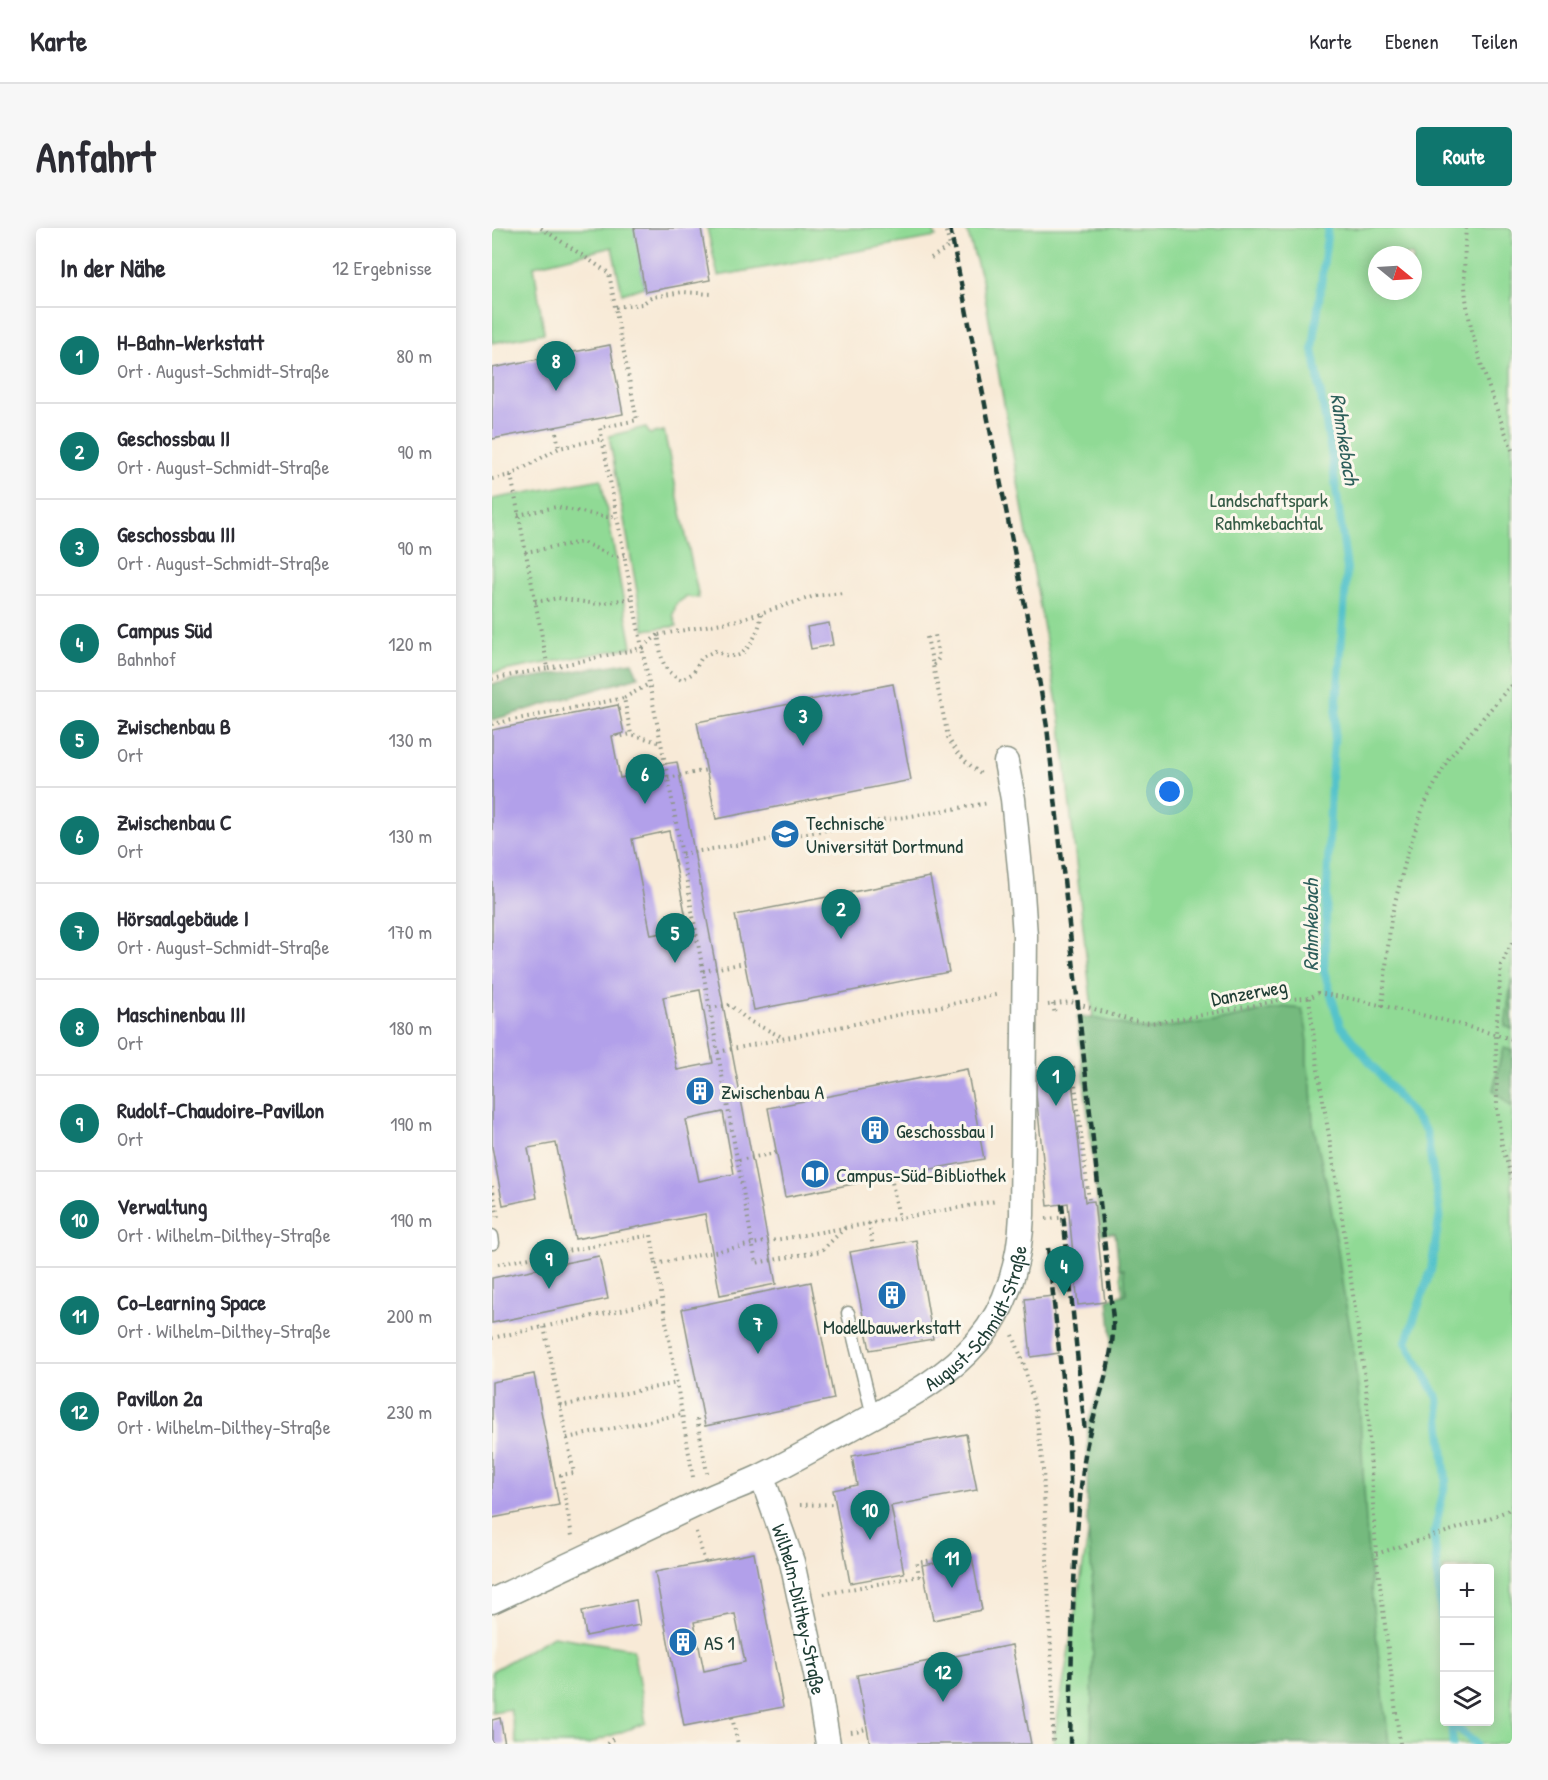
<!DOCTYPE html>
<html lang="de">
<head>
<meta charset="utf-8">
<style>
  body { margin:0; font-family:"Patrick Hand",sans-serif; background:#f7f7f7; color:#2b2b33 }
  .controls { position:absolute; right:18px; bottom:18px; display:grid; overflow:hidden; border-radius:6px; box-shadow:0 3px 15px #0003 }
  .controls button { width:54px; height:54px; display:grid; place-items:center; padding:0; border:0; border-bottom:2px solid #e1e1e2; background:#fff; color:#2b2b33; font:30px sans-serif }
  .compass { position:absolute; left:876px; top:18px; width:54px; height:54px; border-radius:50%; background:#fff; box-shadow:0 3px 15px #0003; rotate:108deg }
  .you { position:absolute; left:678px; top:564px; width:21px; height:21px; margin:-15px; border:4px solid #fff; border-radius:50%; background:#1a73e8; box-shadow:0 0 0 9px #1a73e833 }
  .badge { display:grid; place-items:center; width:39px; height:39px; border-radius:50%; background:#0f766e; color:#fff; font-size:20px; font-weight:700 }
  .pin { position:absolute; translate:-50% -50px; filter:drop-shadow(0 2px 3px #0008) }
  .pin::after { content:''; position:absolute; top:32px; width:21px; height:18px; background:inherit; clip-path:polygon(0 0,100% 0,50% 100%) }
  .list { margin:0; padding:0; list-style:none }
  h2 { display:flex; justify-content:space-between; align-items:center; height:78px; margin:0; padding:0 24px; font-size:26px }
  h2 small { font-size:20px; font-weight:400; color:#7c7c81 }
  .list li { display:grid; grid-template-columns:39px 1fr auto; gap:18px; align-items:center; box-sizing:border-box; height:96px; padding:0 24px; border-top:2px solid #e1e1e2 }
  .list b { display:block; font-size:22px; white-space:nowrap }
  .list p { margin:0; font-size:20px; white-space:nowrap; color:#7c7c81 }
  .list em { font-size:20px; font-style:normal; color:#7c7c81 }
  .icon { flex:none; width:33px; height:33px; fill:none; stroke:currentColor; stroke-width:2; stroke-linecap:round; stroke-linejoin:round }
  .map { position:relative; flex:none; width:1020px; height:1516px; overflow:hidden; border-radius:6px }
  header { display:flex; align-items:center; gap:36px; box-sizing:border-box; height:84px; padding:0 30px; background:#fff; border-bottom:2px solid #e1e1e2 }
  header strong { font-size:28px }
  nav { display:flex; gap:33px; margin-inline-start:auto; font-size:21px }
  .intro { display:flex; align-items:center; justify-content:space-between; box-sizing:border-box; height:144px; padding:0 36px }
  h1 { margin:0; font-size:42px }
  .button { padding:15px 27px; border-radius:6px; background:#0f766e; color:#fff; font-size:21px; font-weight:700 }
  main { display:flex; gap:36px; padding:0 36px }
  aside { flex:1; background:#fff; border-radius:6px; box-shadow:0 3px 15px #0003 }
  .map>svg:first-child { display:block }
</style>
</head>
<body>
<header>
<strong>Karte</strong>
<nav><a>Karte</a><a>Ebenen</a><a>Teilen</a></nav>
</header>
<div class="intro"><h1>Anfahrt</h1><a class="button">Route</a></div>
<main>
<aside>
<h2>In der Nähe<small>12 Ergebnisse</small></h2>
<ul class="list">
<li><span class="badge">1</span><div><b>H-Bahn-Werkstatt</b><p>Ort · August-Schmidt-Straße</p></div><em>80 m</em></li>
<li><span class="badge">2</span><div><b>Geschossbau II</b><p>Ort · August-Schmidt-Straße</p></div><em>90 m</em></li>
<li><span class="badge">3</span><div><b>Geschossbau III</b><p>Ort · August-Schmidt-Straße</p></div><em>90 m</em></li>
<li><span class="badge">4</span><div><b>Campus Süd</b><p>Bahnhof</p></div><em>120 m</em></li>
<li><span class="badge">5</span><div><b>Zwischenbau B</b><p>Ort</p></div><em>130 m</em></li>
<li><span class="badge">6</span><div><b>Zwischenbau C</b><p>Ort</p></div><em>130 m</em></li>
<li><span class="badge">7</span><div><b>Hörsaalgebäude I</b><p>Ort · August-Schmidt-Straße</p></div><em>170 m</em></li>
<li><span class="badge">8</span><div><b>Maschinenbau III</b><p>Ort</p></div><em>180 m</em></li>
<li><span class="badge">9</span><div><b>Rudolf-Chaudoire-Pavillon</b><p>Ort</p></div><em>190 m</em></li>
<li><span class="badge">10</span><div><b>Verwaltung</b><p>Ort · Wilhelm-Dilthey-Straße</p></div><em>190 m</em></li>
<li><span class="badge">11</span><div><b>Co-Learning Space</b><p>Ort · Wilhelm-Dilthey-Straße</p></div><em>200 m</em></li>
<li><span class="badge">12</span><div><b>Pavillon 2a</b><p>Ort · Wilhelm-Dilthey-Straße</p></div><em>230 m</em></li>
</ul>
</aside>
<div class="map">
<svg width="1020" height="1516" viewBox="0 0 1020 1516">
  <rect width="100%" height="100%" fill="#fbf7ec"/>
  <filter id="ink" filterUnits="userSpaceOnUse"><feTurbulence type="fractalNoise" baseFrequency=".0167" numOctaves="2"/><feDisplacementMap in="SourceGraphic" scale="12" xChannelSelector="R" yChannelSelector="G"/><feConvolveMatrix kernelMatrix="1 2 1 2 8 2 1 2 1" color-interpolation-filters="sRGB"/></filter>
  <filter id="wash" filterUnits="userSpaceOnUse"><feTurbulence type="fractalNoise" baseFrequency=".008" numOctaves="4" result="noise"/><feDisplacementMap in="SourceGraphic" scale="24" xChannelSelector="R" yChannelSelector="G"/><feGaussianBlur stdDeviation="1.35" result="paint"/><feColorMatrix in="noise" values="0 0 0 0 0 0 0 0 0 0 0 0 0 0 0 0 0 1.4 0 .05"/><feComposite in="paint" operator="in"/></filter>
  <g filter="url(#wash)">
    <rect width="100%" height="100%" fill="#f8ead7"/>
    <!-- green -->
    <g fill="#90da95" stroke="#588c64" stroke-width="1.5" fill-rule="evenodd">
      <polygon points="0,0 143,0 152,59 130,66 120,19 42,38 52,105 0,115"/>
      <polygon points="215,0 440,0 444,9 226,48"/>
      <path d="M474 0H1020V1516H561L595 1314 632 1074 569 497 490 52ZM885 27H921V63H885ZM952 1340H998V1494H952Z"/>
      <polygon points="153,199 158,206 172,203 207,370 194,369 184,376 181,387 185,398 152,402 117,208"/>
      <polygon points="109,251 140,419 0,445 0,271"/>
      <polygon points="61,1408 141,1421 154,1495 96,1516 25,1516 18,1481 0,1484 0,1443"/>
    </g>
    <!-- forest -->
    <g fill="#74ba7e" stroke="#4a7c59" stroke-width="1.5">
      <polygon points="140,434 146,449 0,492 0,456"/>
      <polygon points="1020,748 1020,801 1013,798"/>
      <polygon points="792,779 810,781 815,803 815,836 819,857 821,896 837,967 847,1029 851,1061 860,1111 867,1170 875,1312 881,1380 897,1516 599,1516 602,1370 595,1290 596,1195 610,1153 620,1111 616,1071 634,1066 632,1041 627,1040 623,1005 609,1006 585,789 597,789 650,801 663,801 735,791"/>
      <polygon points="1011,820 1020,822 1020,879 1001,862"/>
    </g>
    <g fill="none" stroke-linecap="round" stroke-linejoin="round">
      <!-- stream -->
      <g stroke="#55c3cb" stroke-width="8">
        <polyline points="836,0 821,121 839,224 855,341 839,554 832,743 848,797 934,903 948,985 939,1042 914,1114 946,1170 954,1252 942,1306 952,1422"/>
        <polyline points="959,1494 984,1516"/>
        <polyline points="959,1494 961,1516"/>
      </g>
    </g>
    <g id="blocks">
      <!-- building -->
      <g fill="#b2a0ea" fill-rule="evenodd">
        <polygon points="142,0 209,0 218,52 153,64"/>
        <polygon points="118,117 131,186 0,211 0,140"/>
        <polygon points="337,395 341,417 319,421 315,399"/>
        <polygon points="401,456 419,552 224,591 205,494"/>
        <path d="M126 477 132 505 120 508 128 550 166 542 165 537 185 534 284 1056 228 1067 213 986 83 1011 64 915 36 920 45 970 11 977 0 919V502ZM177 603 196 700 159 707 140 611ZM208 762 221 835 185 842 171 769ZM231 884 242 946 207 953 194 892Z"/>
        <polygon points="438,649 457,744 262,782 243,687"/>
        <polygon points="475,841 492,931 293,969 276,880"/>
        <polygon points="579,843 593,974 602,973 613,1074 586,1077 576,975 556,978 542,847"/>
        <polygon points="424,1012 441,1111 378,1122 358,1024"/>
        <polygon points="107,1028 116,1071 0,1095 0,1050"/>
        <polygon points="319,1054 342,1171 213,1198 190,1081"/>
        <polygon points="561,1068 567,1125 539,1129 533,1071"/>
        <polygon points="42,1146 67,1277 0,1290 0,1154"/>
        <polygon points="474,1206 485,1262 399,1278 412,1345 358,1355 341,1262 365,1257 360,1228"/>
        <path d="M262 1325 291 1479 192 1498 163 1344ZM243 1386 253 1434 212 1443 202 1394Z"/>
        <polygon points="480,1329 490,1382 441,1392 430,1337"/>
        <polygon points="144,1372 148,1397 94,1408 90,1383"/>
        <polygon points="520,1417 539,1516 378,1516 365,1447"/>
        <polygon points="8,1490 13,1516 0,1516 0,1492"/>
      </g>
    </g>
  </g>
  <g filter="url(#ink)">
    <use href="#blocks" fill-opacity="0" stroke="#8c9486" stroke-width="1.5"/>
    <g fill="none" stroke-linecap="round" stroke-linejoin="round">
      <!-- lane casing -->
      <g stroke="#8c9486" stroke-width="15">
        <g id="lane">
          <polyline points="0,1008 1,1015 0,1015"/>
          <polyline points="356,1085 381,1188"/>
        </g>
      </g>
      <!-- street casing -->
      <g stroke="#8c9486" stroke-width="27">
        <g id="street">
          <path id="s1" d="M270 1249 300 1334 326 1456 336 1516"/>
          <path id="s2" d="M0 1373C73 1339 145 1305 218 1270 235 1262 255 1256 272 1247 300 1233 328 1217 356 1202 402 1176 451 1154 486 1113 516 1079 528 1031 530 987L533 708 529 650 521 571 514 534"/>
        </g>
      </g>
      <!-- path -->
      <g stroke="#8c9486" stroke-width="4" stroke-dasharray="1.5 4.5" stroke-linecap="butt">
        <polyline points="49,0 117,45 123,79"/>
        <path d="M974 0C972 28 971 56 976 84 985 131 1003 177 1020 222"/>
        <polyline points="439,30 458,18 453,0"/>
        <polyline points="63,199 67,220"/>
        <polyline points="0,251 19,247 67,220 110,211"/>
        <polyline points="26,287 64,279 115,289 125,288"/>
        <polyline points="33,324 90,314 123,329 132,327"/>
        <polyline points="43,374 66,370 105,376 140,370"/>
        <path d="M269 386C270 397 258 422 247 427 239 430 230 426 223 423L210 429 201 445 190 452C168 443 170 429 166 407L246 392 323 368 351 365"/>
        <polyline points="166,407 150,420 176,550 264,1035 329,1023 354,999"/>
        <path d="M435 409 456 509C464 526 476 536 490 547"/>
        <polyline points="442,437 447,430 443,407"/>
        <polyline points="56,440 150,420 108,200 145,192 123,79 150,76 160,69 191,64 220,66"/>
        <polyline points="0,451 56,440 19,247"/>
        <polyline points="132,470 157,456"/>
        <polyline points="0,496 132,470 139,506 169,515"/>
        <polyline points="125,507 126,509 139,506"/>
        <polyline points="176,550 215,542"/>
        <polyline points="190,626 497,575"/>
        <polyline points="1020,715 1009,737 1004,806 1005,880 1010,917 1020,951"/>
        <polyline points="211,743 253,735"/>
        <polyline points="817,770 826,842 846,962 874,1157 884,1326 908,1516"/>
        <polyline points="561,776 563,787"/>
        <polyline points="556,777 579,774 641,793 659,795 700,789 795,771 817,770 826,765 866,772 951,792 1020,811"/>
        <polyline points="890,778 899,690 916,623 932,577 956,531 1020,456"/>
        <polyline points="218,780 238,777 257,793 292,810"/>
        <polyline points="226,824 508,766"/>
        <polyline points="581,839 597,973"/>
        <polyline points="247,932 284,925"/>
        <polyline points="399,949 407,990"/>
        <polyline points="0,958 6,990"/>
        <polyline points="554,991 577,989"/>
        <polyline points="377,995 381,1020"/>
        <polyline points="6,1036 159,1007 164,1036"/>
        <polyline points="52,1099 82,1245 69,1247 80,1308"/>
        <polyline points="521,1107 532,1137 544,1185 551,1241 561,1466 561,1516"/>
        <polyline points="0,1110 170,1073"/>
        <polyline points="68,1178 185,1155"/>
        <polyline points="205,1191 215,1245"/>
        <polyline points="75,1210 190,1186"/>
        <polyline points="201,1249 164,1036 261,1016 504,973"/>
        <polyline points="308,1277 343,1276"/>
        <polyline points="204,1304 213,1334"/>
        <polyline points="884,1326 995,1291 1015,1283 1020,1278"/>
        <polyline points="332,1366 427,1348 425,1335 449,1330 450,1333"/>
        <polyline points="240,1489 246,1516"/>
        <polyline points="359,1504 375,1501"/>
        <polyline points="115,1516 123,1509"/>
      </g>
      <!-- lane -->
      <use href="#lane" stroke="#fff" stroke-width="12"/>
      <!-- street -->
      <use href="#street" stroke="#fff" stroke-width="24"/>
      <!-- rail -->
      <g stroke="#1f3d34" stroke-width="4.5" stroke-dasharray="9 4.5" stroke-linecap="butt">
        <path d="M458 0 543 428 555 499 621 1091C623 1140 598 1185 592 1234 580 1328 580 1421 578 1516"/>
        <polyline points="570,976 593,1204"/>
        <polyline points="556,1020 577,1214 579,1286"/>
      </g>
    </g>
  </g>
  <!-- icons -->
  <defs>
    <g id="university-disc" transform="scale(1.5)"><circle r="9.5" fill="#1f6fb2" stroke="#fbf7ec"/><path d="M0-5L7-2L0 1L-7-2ZM-4 1L0 2.5L4 1V4Q0 6-4 4Z" fill="#fff"/></g>
    <g id="building-disc" transform="scale(1.5)"><circle r="9.5" fill="#1f6fb2" stroke="#fbf7ec"/><path d="M-4-6H4V6H1V3H-1V6H-4ZM-2.5-4.3h1.7v1.8h-1.7ZM.8-4.3h1.7v1.8H.8ZM-2.5-1h1.7V.8h-1.7ZM.8-1h1.7V.8H.8Z" fill="#fff"/></g>
    <g id="library-disc" transform="scale(1.5)"><circle r="9.5" fill="#1f6fb2" stroke="#fbf7ec"/><path d="M-6-4Q-3-5.5-.7-3.5V5Q-3 3-6 4ZM6-4Q3-5.5 .7-3.5V5Q3 3 6 4Z" fill="#fff"/></g>
  </defs>
  <g fill-rule="evenodd">
    <use href="#university-disc" x="293" y="606"/>
    <use href="#building-disc" x="208" y="863"/>
    <use href="#building-disc" x="383" y="902"/>
    <use href="#library-disc" x="323" y="946"/>
    <use href="#building-disc" x="400" y="1067"/>
    <use href="#building-disc" x="191" y="1414"/>
  </g>
  <g text-anchor="middle" dominant-baseline="central" stroke-width="6" stroke-linejoin="round" paint-order="stroke">
    <!-- park labels -->
    <g font-size="20" fill="#365c47" stroke="#fbf7ec">
      <text x="777" y="271">Landschaftspark<tspan x="777" dy="23">Rahmkebachtal</tspan></text>
    </g>
    <!-- poi labels -->
    <g font-size="20" fill="#1f3d34" stroke="#fbf7ec" text-anchor="start">
      <text x="314" y="594">Technische<tspan x="314" dy="23">Universität Dortmund</tspan></text>
      <text x="229" y="863">Zwischenbau A</text>
      <text x="404" y="902">Geschossbau I</text>
      <text x="344" y="946">Campus-Süd-Bibliothek</text>
      <text x="400" y="1098" text-anchor="middle">Modellbauwerkstatt</text>
      <text x="212" y="1414">AS 1</text>
    </g>
    <!-- street labels -->
    <g font-size="20" fill="#1f3d34" stroke="#fbf7ec">
      <text transform="translate(757 764) rotate(-10)">Danzerweg</text>
      <text stroke="none"><textPath href="#s2" startOffset="572">August-Schmidt-Straße</textPath></text>
      <text stroke="none"><textPath href="#s1" startOffset="138">Wilhelm-Dilthey-Straße</textPath></text>
    </g>
    <!-- water labels -->
    <g font-size="21" font-style="italic" fill="#2c5e5a" stroke="#fbf7ec">
      <text transform="translate(853 211) rotate(81)">Rahmkebach</text>
      <text transform="translate(818 697) rotate(-90)">Rahmkebach</text>
    </g>
  </g>
</svg>
<div class="controls">
<button>+</button>
<button>−</button>
<button><svg class="icon" aria-label="layers" viewBox="0 0 24 24"><path d="M12 4l9 5-9 5-9-5zM3 14l9 5 9-5"/></svg></button>
</div>
<svg class="compass" viewBox="-18 -18 36 36"><path d="M0-13l5 13h-10z" fill="#e53935"/><path d="M0 13l5-13h-10z" fill="#7c7c81"/></svg>
<div class="you"></div>
<div class="pin badge" style="left:564px;top:878px">1</div>
<div class="pin badge" style="left:349px;top:711px">2</div>
<div class="pin badge" style="left:311px;top:518px">3</div>
<div class="pin badge" style="left:572px;top:1068px">4</div>
<div class="pin badge" style="left:183px;top:735px">5</div>
<div class="pin badge" style="left:153px;top:576px">6</div>
<div class="pin badge" style="left:266px;top:1126px">7</div>
<div class="pin badge" style="left:64px;top:163px">8</div>
<div class="pin badge" style="left:57px;top:1061px">9</div>
<div class="pin badge" style="left:378px;top:1312px">10</div>
<div class="pin badge" style="left:460px;top:1360px">11</div>
<div class="pin badge" style="left:451px;top:1474px">12</div>
</div>
</main>
</body>
</html>
